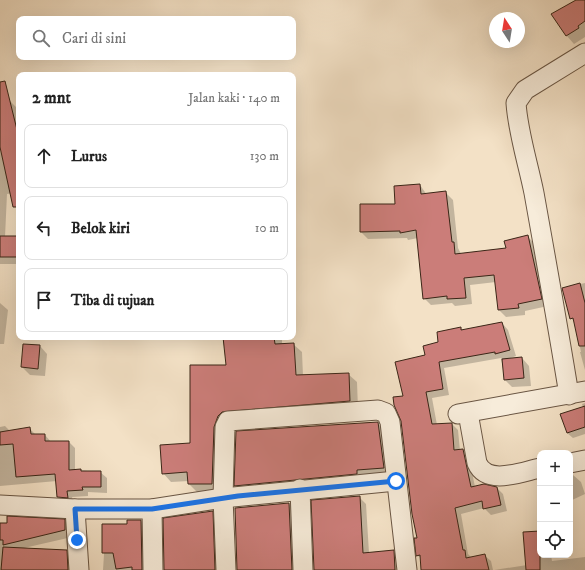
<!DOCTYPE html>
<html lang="id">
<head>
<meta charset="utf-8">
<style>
  body { margin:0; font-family:"IM FELL DW Pica",serif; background:#f2f2f2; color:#222 }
  .controls { position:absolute; right:12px; bottom:12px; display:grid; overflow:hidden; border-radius:8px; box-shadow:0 4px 16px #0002 }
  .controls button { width:36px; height:36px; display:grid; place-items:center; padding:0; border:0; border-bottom:1px solid #e0e0e0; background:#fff; color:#222; font:20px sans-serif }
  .compass { position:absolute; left:489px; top:12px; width:36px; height:36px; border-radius:50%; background:#fff; box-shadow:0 4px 16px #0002; rotate:348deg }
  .stop { position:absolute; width:12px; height:12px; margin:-9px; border:3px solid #1a73e8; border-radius:50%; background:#fff }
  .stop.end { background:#1a73e8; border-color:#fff; box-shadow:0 1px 4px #0008 }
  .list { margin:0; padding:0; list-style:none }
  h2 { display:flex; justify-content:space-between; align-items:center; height:52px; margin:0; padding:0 16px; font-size:17px }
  h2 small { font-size:13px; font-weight:400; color:#767676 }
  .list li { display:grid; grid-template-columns:26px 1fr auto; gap:12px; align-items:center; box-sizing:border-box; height:64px; margin:0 8px 8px; padding:0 8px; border:1px solid #e0e0e0; border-radius:8px }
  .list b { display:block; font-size:15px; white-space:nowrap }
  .list em { font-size:13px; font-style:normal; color:#767676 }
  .icon { flex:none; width:22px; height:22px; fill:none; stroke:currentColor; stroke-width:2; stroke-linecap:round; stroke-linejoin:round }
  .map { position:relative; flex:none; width:585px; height:570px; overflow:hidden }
  .search { position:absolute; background:#fff; box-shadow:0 4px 16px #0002; left:16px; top:16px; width:280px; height:44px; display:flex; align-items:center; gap:10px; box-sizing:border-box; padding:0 14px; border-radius:8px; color:#767676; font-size:15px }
  .panel { position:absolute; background:#fff; box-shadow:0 4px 16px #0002; left:16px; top:72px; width:280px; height:268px; border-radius:8px }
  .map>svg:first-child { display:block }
</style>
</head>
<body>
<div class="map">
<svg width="585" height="570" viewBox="0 0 585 570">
  <rect width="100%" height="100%" fill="#f3e1c6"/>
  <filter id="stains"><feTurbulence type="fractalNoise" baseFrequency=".005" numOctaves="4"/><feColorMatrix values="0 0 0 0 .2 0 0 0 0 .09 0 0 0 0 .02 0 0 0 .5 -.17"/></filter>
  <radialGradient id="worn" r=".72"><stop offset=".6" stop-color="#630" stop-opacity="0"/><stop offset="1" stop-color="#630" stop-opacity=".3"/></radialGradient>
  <!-- shadow -->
  <g fill="#0003">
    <polygon points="577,0 585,0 585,37 574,44 567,36 553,14"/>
    <polygon points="9,100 16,107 19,118 19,192 7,194 5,237 19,237 19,264 0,264 0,102"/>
    <polygon points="420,185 427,195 445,192 453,200 458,248 461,254 507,249 528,237 535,244 548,306 525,311 525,315 506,317 499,310 496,282 470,285 472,304 455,306 452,303 431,305 424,298 418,238 408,240 407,238 368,239 361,232"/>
    <polygon points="585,283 585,370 580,352 581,352 575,322 571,318 563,288"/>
    <polygon points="0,303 8,310 4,344 0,344"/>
    <polygon points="502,323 508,330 516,356 508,359 522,358 529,366 531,386 512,387 505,380 501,358 444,368 449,395 432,398 437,425 452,424 458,430 460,451 463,450 469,457 475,487 497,488 503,494 507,511 491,515 484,508 461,514 468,554 471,557 484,555 491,561 493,570 422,570 422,559 417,555 418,539 404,396 426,356 440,343 461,328 463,331"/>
    <polygon points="224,337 282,337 282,345 293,344 302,352 303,376 348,374 357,382 358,409 236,418 220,492 197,492 189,484 189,481 171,482 163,473 191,444 227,366"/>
    <polygon points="40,346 47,354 45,376 30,375 22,367"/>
    <polygon points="585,403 585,434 573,438 567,433 583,407 582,404"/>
    <polygon points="377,423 385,430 391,475 243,493 235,485"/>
    <polygon points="5,426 10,431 29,428 35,434 45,435 51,442 69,442 75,448 75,470 100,472 107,478 107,493 88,492 88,496 72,497 74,503 64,503 58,497 57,481 0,486 0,427"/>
    <polygon points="570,474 573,475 581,482 585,494 570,501"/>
    <polygon points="359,497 366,504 369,553 393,551 400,558 401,570 315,570"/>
    <polygon points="289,504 296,511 298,570 238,570 236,509"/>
    <polygon points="212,512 219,519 221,570 165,570"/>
    <polygon points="64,520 71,528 72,537 24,548 66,551 73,558 75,570 0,570 0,524"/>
    <polygon points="141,521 148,528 149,570 103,570 104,554 103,552 128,525"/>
    <polygon points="540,532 540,555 551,555 552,561 585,557 585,570 494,570 527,565"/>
  </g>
  <!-- building -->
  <g fill="#cb7d79" stroke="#3b2617">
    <polygon points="576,0 585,0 585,21 578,26 579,28 566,36 551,14"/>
    <polygon points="5,81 19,138 19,207 13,207 0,147 0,82"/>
    <polygon points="420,184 421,194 446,191 452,242 454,242 455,254 506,248 504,241 528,235 542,299 518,304 519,308 498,310 494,275 464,278 466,298 447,299 447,296 423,299 416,230 400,233 400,231 360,232 360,204 395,204 394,186"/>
    <rect x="0" y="236" width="19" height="21"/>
    <polygon points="580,283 585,303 585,346 579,346 573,318 570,319 562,288"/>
    <polygon points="502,322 510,350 495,354 495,352 439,362 443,389 426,392 432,424 452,423 454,450 463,449 471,487 484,484 497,487 501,505 483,509 482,501 455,508 463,550 465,550 466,558 485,554 489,570 421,570 420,555 416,556 414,538 417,538 412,514 401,421 394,405 393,397 403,396 395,362 425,355 423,346 438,342 437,332 461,327 461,330"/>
    <polygon points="223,337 274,337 275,344 294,343 296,375 349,373 350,401 222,412 218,416 214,427 212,484 188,484 187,472 162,474 160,445 190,443 190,365 226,365"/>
    <polygon points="23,344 40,345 38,369 21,367"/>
    <polygon points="522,357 524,378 504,380 502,359"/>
    <polygon points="585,406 585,427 567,433 560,414"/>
    <polygon points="378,422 384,468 357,470 357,474 234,486 236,431"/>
    <polygon points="30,427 31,434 45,434 45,441 69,441 69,470 81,469 81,471 101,471 101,487 82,487 83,490 67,491 68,498 57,497 55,474 16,477 13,444 0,445 0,432"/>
    <polygon points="360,496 363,553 394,550 395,570 314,570 311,500"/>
    <polygon points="289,503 292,570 237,570 235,508"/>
    <polygon points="213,511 215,570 164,570 163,518"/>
    <polygon points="7,516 65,519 65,530 3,545 3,540 0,540 0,523 7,523"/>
    <polygon points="127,520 141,520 142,570 132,570 132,567 116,569 113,553 102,553 102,524 127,524"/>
    <polygon points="540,531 540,570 526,570 523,532"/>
    <polygon points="3,547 67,550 68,570 1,570"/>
  </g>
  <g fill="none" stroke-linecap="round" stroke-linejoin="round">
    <!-- minor casing -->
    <g stroke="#695543" stroke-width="21">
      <g id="minor">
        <path d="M569 395C558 327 546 260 534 193 528 163 518 133 516 103L525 90 585 53"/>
        <path d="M468 413 477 463C487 486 521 472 540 468"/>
        <polyline points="458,414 585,391"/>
        <polyline points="570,463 585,460"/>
        <polyline points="300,489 303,570"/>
        <polyline points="0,505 75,509 152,509 223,498 396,481"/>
        <polyline points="75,509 79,570"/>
        <polyline points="152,509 153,570"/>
        <polyline points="226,570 223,498 225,427 228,421 378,410 386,413 390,422 407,570"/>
      </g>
    </g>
    <!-- minor -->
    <use href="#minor" stroke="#f7ecda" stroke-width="19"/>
  </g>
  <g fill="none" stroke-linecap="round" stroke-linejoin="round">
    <!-- route -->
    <polyline stroke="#1a73e8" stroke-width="5" points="77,540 75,509 152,509 238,496 396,481"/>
  </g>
  <rect width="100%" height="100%" filter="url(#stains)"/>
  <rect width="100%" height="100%" fill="url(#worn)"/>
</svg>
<div class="controls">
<button>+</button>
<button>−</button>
<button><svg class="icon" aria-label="locate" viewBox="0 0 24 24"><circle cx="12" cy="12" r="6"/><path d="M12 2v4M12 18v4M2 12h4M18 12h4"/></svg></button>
</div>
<svg class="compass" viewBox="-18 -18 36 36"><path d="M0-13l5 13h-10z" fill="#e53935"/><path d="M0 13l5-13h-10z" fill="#767676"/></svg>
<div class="stop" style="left:396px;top:481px"></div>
<div class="stop end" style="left:77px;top:540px"></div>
<div class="search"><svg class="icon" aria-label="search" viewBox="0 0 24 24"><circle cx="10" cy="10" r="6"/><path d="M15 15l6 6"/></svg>Cari di sini</div>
<section class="panel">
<h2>2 mnt<small>Jalan kaki · 140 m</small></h2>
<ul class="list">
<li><svg class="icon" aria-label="ahead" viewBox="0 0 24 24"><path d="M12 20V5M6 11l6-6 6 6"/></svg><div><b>Lurus</b></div><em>130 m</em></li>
<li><svg class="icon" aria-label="left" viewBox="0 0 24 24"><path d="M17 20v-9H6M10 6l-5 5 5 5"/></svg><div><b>Belok kiri</b></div><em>10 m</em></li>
<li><svg class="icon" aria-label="arrive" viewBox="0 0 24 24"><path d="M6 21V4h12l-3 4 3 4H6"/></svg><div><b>Tiba di tujuan</b></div></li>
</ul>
</section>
</div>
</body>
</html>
